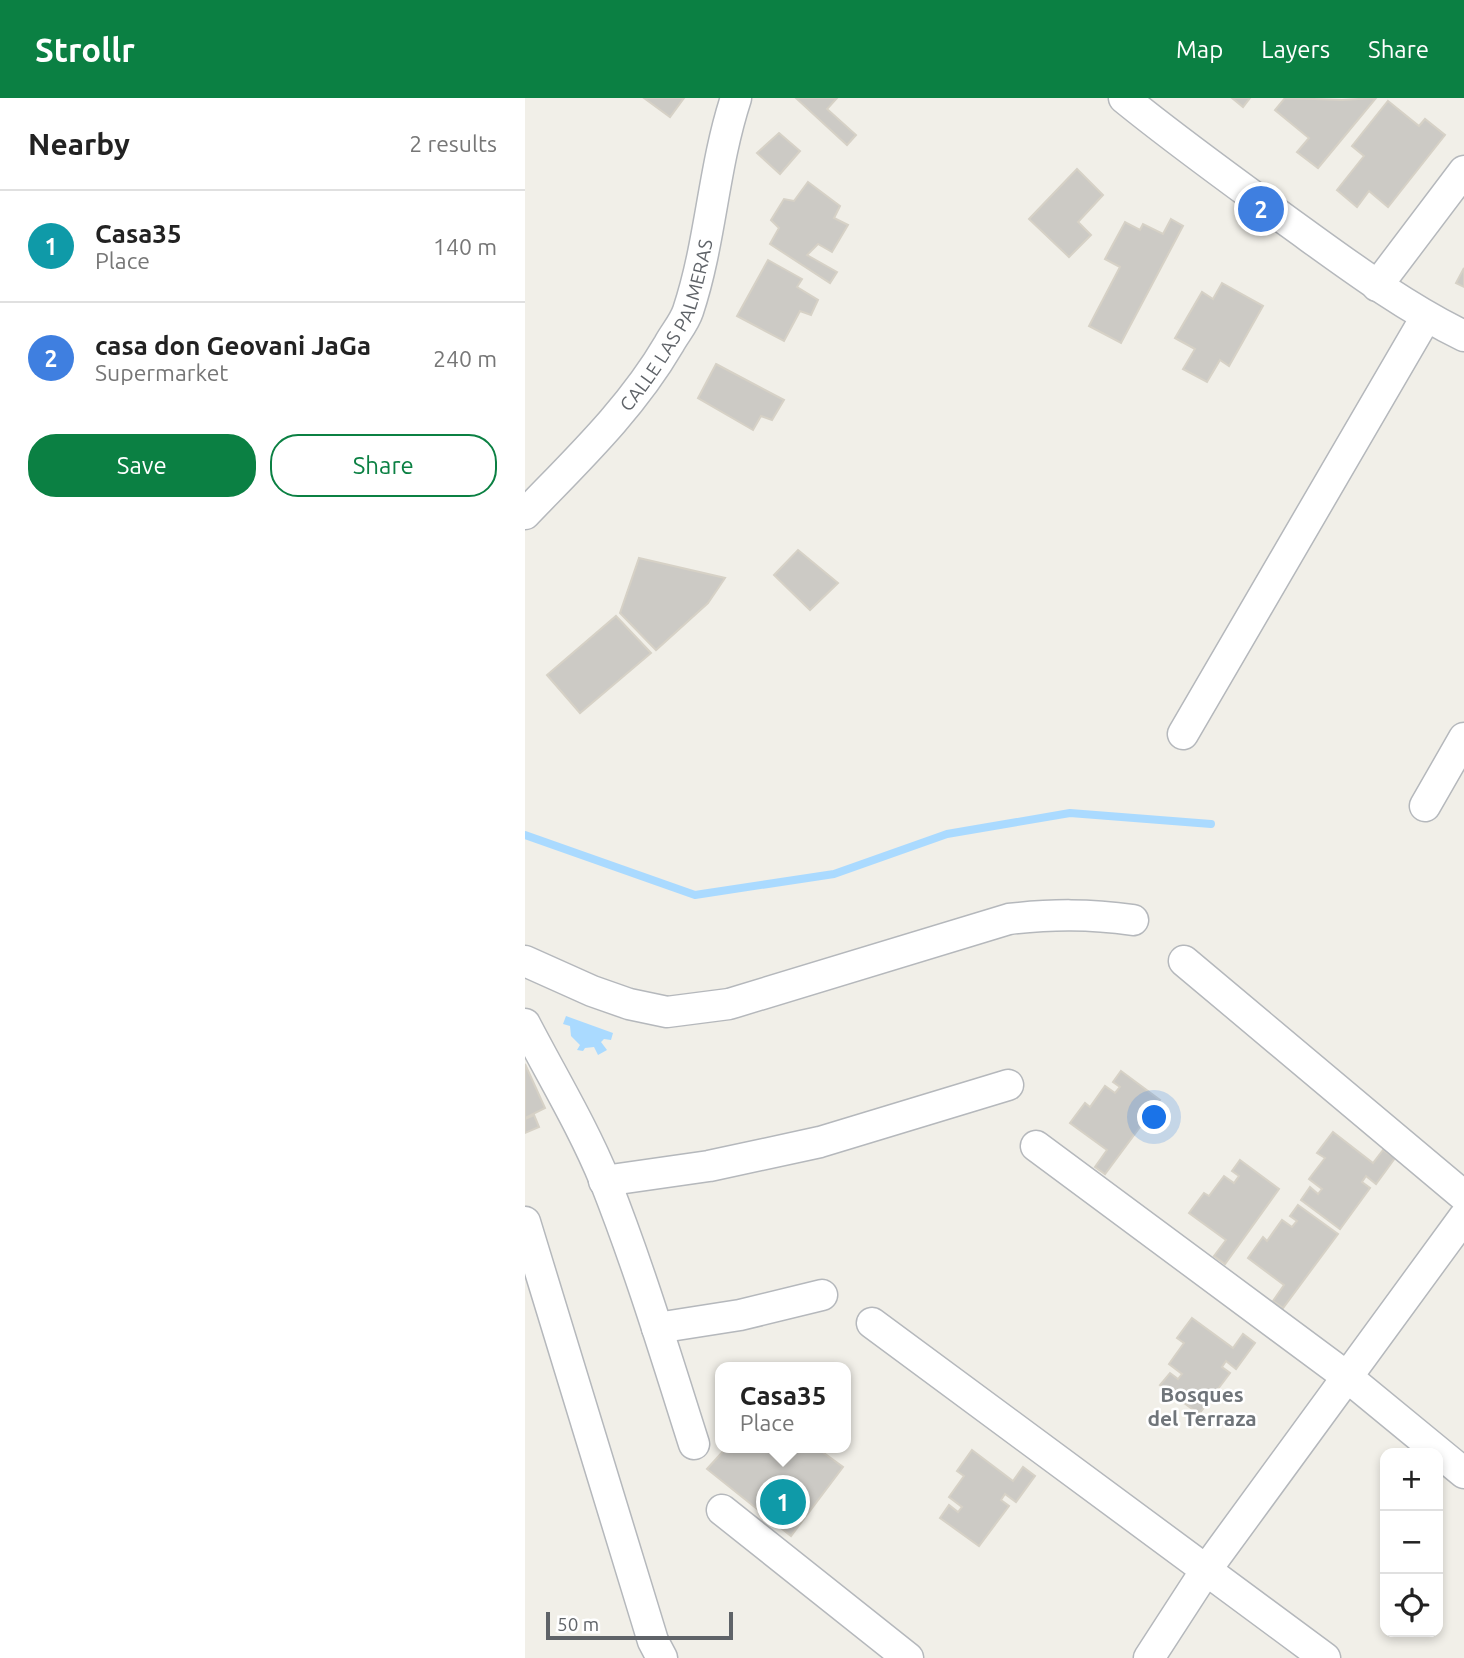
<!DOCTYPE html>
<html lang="en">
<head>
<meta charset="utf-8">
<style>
  body { margin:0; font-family:Ubuntu,sans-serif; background:#f2f2f2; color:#222 }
  .controls { position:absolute; right:21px; bottom:21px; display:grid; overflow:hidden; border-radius:14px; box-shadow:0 4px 10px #0003 }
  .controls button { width:63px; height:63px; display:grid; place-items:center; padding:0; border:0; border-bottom:2px solid #e0e0e0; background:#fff; color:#222; font:35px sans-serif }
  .scale { position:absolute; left:21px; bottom:18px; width:187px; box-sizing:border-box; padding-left:7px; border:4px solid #5f6368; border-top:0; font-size:19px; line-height:24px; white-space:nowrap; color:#5f6368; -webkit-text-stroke:5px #fff; paint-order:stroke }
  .you { position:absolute; left:630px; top:1020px; width:24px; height:24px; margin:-18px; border:5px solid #fff; border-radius:50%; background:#1a73e8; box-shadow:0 0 0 10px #1a73e833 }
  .badge { display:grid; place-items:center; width:46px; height:46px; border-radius:50%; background:#0b8043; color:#fff; font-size:23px; font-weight:700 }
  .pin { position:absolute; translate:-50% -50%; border:4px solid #fff; box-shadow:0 2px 7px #0006 }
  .popup { position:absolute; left:190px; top:1264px; width:136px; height:91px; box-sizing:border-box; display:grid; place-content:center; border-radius:14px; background:#fff; filter:drop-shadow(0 2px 5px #0005); font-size:23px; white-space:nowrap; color:#767676 }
  .popup b { font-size:26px; color:#222 }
  .popup::after { content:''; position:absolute; left:50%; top:100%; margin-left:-14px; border:14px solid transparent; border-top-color:#fff }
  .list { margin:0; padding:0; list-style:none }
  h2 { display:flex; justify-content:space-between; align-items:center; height:91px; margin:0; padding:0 28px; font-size:30px }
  h2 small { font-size:23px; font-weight:400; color:#767676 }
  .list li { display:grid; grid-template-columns:46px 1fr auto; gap:21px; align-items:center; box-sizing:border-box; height:112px; padding:0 28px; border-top:2px solid #e0e0e0 }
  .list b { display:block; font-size:26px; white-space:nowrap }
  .list p { margin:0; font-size:23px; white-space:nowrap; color:#767676 }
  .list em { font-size:23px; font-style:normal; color:#767676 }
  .actions { display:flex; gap:14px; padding:21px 28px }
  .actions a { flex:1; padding:16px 0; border:2px solid #0b8043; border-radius:28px; text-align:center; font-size:24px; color:#0b8043 }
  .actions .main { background:#0b8043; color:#fff }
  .icon { flex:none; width:38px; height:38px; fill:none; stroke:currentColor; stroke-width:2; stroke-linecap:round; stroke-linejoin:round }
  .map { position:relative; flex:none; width:939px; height:1560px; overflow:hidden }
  header { display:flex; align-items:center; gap:42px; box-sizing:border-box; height:98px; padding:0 35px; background:#0b8043; color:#fff }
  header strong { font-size:33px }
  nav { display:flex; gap:38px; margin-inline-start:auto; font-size:24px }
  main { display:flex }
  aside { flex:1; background:#fff }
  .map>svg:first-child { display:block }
</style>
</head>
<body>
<header>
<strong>Strollr</strong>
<nav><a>Map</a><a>Layers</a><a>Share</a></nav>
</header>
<main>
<aside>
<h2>Nearby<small>2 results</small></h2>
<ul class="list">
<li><span class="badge" style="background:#0f9aa8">1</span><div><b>Casa35</b><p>Place</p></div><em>140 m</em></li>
<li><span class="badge" style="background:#3f7fe0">2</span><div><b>casa don Geovani JaGa</b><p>Supermarket</p></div><em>240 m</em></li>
</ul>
<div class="actions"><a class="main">Save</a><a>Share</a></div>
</aside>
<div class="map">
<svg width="939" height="1560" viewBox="0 0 939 1560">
  <rect width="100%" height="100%" fill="#f1efe8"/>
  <!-- water -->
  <polygon fill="#aadaff" points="41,918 88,935 86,942 79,941 76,944 82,952 73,957 69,949 60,950 58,953 52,952 55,947 46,938 45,928 38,926"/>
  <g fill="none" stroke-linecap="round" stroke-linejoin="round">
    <!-- stream -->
    <polyline stroke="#aadaff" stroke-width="8" points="0,737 170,797 309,776 422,736 545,715 686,726"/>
  </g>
  <!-- building -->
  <g fill="#cccac5" stroke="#d6d1c6" stroke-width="2">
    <polygon points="119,0 159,0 145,19"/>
    <polygon points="271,0 312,0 302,11 331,37 322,47"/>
    <polygon points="707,0 725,0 718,9"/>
    <polygon points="760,0 817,2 851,0 793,70 772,54 784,40 750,12"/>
    <polygon points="863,3 894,28 900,21 920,37 863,109 844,93 832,109 812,92 839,58 827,48"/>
    <polygon points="254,35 275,53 255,76 232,55"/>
    <polygon points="552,71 578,97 553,124 566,137 544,159 504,121"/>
    <polygon points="283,84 315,108 309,120 323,127 307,154 293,146 282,157 312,174 305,185 245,146 254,130 246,122 259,101 269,103"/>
    <polygon points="646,121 658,128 596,245 564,228 595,169 580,161 600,124 615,132 618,126 638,136"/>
    <polygon points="243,162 277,181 272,189 293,202 286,217 275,213 259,243 212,218"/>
    <polygon points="939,170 939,189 931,185"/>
    <polygon points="697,185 738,208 704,268 695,262 682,284 658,271 670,251 650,240 677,194 688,201"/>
    <polygon points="191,266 259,302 247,322 236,318 228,332 173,300"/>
    <polygon points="273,452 313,485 285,512 249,477"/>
    <polygon points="114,460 200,480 183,505 131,552 95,515"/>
    <polygon points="91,518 126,555 55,615 22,577"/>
    <polygon points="0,966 20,1010 0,1020"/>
    <polygon points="596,973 635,1002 580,1076 570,1069 582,1052 545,1025 560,1005 565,1009 580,988 590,995 595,989 588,984"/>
    <polygon points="9,1017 14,1029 0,1035 0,1021"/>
    <polygon points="808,1034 848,1065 858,1052 870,1060 851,1086 841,1078 837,1084 845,1090 815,1131 776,1102 785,1089 793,1096 797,1091 784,1081 800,1060 792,1055"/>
    <polygon points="715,1062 754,1091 700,1166 689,1158 701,1142 664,1115 679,1095 684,1098 699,1078 709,1085 714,1078 707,1073"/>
    <polygon points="773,1107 813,1136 758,1210 748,1203 759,1187 723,1160 738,1139 742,1143 757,1122 767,1129 772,1123 765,1118"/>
    <polygon points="667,1220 708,1250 718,1236 730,1245 711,1271 701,1263 697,1269 705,1275 674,1316 635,1287 645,1275 653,1281 657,1276 644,1266 659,1245 652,1240"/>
    <polygon points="201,1350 292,1350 318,1369 266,1438 182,1371"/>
    <polygon points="447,1352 488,1383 498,1369 510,1378 491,1404 480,1396 476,1402 484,1408 454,1448 415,1420 424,1407 433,1414 437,1409 424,1399 439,1378 432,1373"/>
  </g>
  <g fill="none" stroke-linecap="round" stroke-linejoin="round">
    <!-- street casing -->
    <g stroke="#b5b8bc" stroke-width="33">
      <g id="street">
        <path d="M599 0C653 44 709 84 765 125 822 166 876 207 939 238"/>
        <polyline points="852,188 939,73"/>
        <path id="s1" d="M0 416C52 362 106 311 144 246 150 235 159 225 163 213 186 144 188 70 211 0"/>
        <polyline points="658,636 901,219"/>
        <polyline points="900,708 939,640"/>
        <path d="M0 863 67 893 104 906 142 914 204 906 484 821C528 816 564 816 608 822"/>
        <polyline points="659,863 939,1098"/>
        <path d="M0 926C27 978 58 1029 80 1083 114 1169 141 1258 169 1346"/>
        <polyline points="511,1048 821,1278 939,1375"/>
        <polyline points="79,1083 184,1068 295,1044 483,987"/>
        <polyline points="0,1124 128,1543 137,1560"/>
        <polyline points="347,1225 800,1560"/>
        <polyline points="132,1230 215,1217 297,1197"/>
        <polyline points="197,1412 383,1560"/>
        <polyline points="624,1560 681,1472 939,1119"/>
      </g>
    </g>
    <!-- street -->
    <use href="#street" stroke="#fff" stroke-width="30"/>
  </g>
  <g text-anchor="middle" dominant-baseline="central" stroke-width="5" stroke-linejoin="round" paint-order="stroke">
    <!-- street labels -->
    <g font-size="19" fill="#5f6368" stroke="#fff">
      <text stroke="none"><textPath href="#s1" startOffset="240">CALLE LAS PALMERAS</textPath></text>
    </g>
    <!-- neighbourhood labels -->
    <g font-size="21" font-weight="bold" fill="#70757a" stroke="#fff">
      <text x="677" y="1296">Bosques<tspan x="677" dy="24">del Terraza</tspan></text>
    </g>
  </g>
</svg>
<div class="controls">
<button>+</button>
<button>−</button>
<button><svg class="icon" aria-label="locate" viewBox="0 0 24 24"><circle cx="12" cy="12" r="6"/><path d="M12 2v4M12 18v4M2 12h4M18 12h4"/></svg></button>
</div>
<div class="scale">50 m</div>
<div class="you"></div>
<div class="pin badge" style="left:258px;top:1404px;background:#0f9aa8">1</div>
<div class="popup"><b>Casa35</b>Place</div>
<div class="pin badge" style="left:736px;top:111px;background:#3f7fe0">2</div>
</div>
</main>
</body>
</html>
